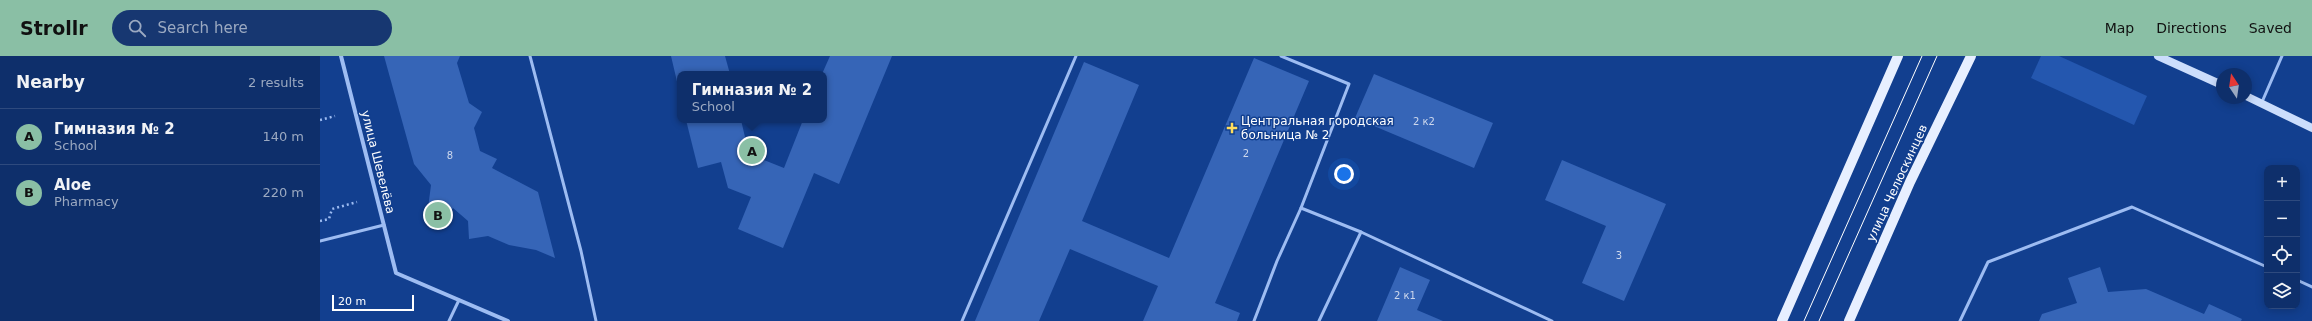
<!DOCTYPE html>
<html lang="en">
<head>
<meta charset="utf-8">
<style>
  body { margin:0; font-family:"DejaVu Sans",sans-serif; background:#173771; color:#f1f3f6 }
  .controls { position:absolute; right:12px; bottom:12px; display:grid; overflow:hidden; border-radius:8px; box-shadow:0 2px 10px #0003 }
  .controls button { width:36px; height:36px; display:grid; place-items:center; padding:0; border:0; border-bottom:1px solid #2e4a7e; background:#0e2f6b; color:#f1f3f6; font:20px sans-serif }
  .compass { position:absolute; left:1896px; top:12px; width:36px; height:36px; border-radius:50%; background:#0e2f6b; box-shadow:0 2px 10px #0003; rotate:347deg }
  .scale { position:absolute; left:12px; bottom:10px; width:82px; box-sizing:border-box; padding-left:4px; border:2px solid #fff; border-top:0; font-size:11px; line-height:14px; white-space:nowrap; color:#fff; -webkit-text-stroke:3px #123f8f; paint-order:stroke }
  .you { position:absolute; left:1024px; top:118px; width:14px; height:14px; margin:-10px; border:3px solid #fff; border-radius:50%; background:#1a73e8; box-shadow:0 0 0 6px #1a73e833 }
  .badge { display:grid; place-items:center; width:26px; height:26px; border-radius:50%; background:#8abfa5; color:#111; font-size:13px; font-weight:700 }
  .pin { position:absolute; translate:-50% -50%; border:2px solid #fff; box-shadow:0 1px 4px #0006 }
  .popup { position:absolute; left:357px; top:15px; width:150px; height:52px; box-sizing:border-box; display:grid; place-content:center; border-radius:8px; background:#0e2f6b; filter:drop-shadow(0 1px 3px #0005); font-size:13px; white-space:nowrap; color:#9ba9c1 }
  .popup b { font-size:15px; color:#f1f3f6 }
  .popup::after { content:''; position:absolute; left:50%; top:100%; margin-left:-8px; border:8px solid transparent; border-top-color:#0e2f6b }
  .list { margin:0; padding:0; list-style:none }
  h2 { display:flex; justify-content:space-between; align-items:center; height:52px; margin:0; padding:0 16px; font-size:17px }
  h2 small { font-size:13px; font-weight:400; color:#9ba9c1 }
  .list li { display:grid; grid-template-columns:26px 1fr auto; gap:12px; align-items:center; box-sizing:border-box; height:56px; padding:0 16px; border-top:1px solid #2e4a7e }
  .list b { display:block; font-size:15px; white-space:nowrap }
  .list p { margin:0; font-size:13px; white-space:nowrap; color:#9ba9c1 }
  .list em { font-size:13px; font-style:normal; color:#9ba9c1 }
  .icon { flex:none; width:22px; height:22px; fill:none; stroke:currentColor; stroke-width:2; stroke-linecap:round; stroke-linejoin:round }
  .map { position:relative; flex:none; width:1992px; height:265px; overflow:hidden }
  header { display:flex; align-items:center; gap:24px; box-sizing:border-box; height:56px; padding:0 20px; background:#8abfa5; color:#111 }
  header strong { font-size:19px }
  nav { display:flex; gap:22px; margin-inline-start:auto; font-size:14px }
  .search { width:280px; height:36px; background:#173771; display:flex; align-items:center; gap:10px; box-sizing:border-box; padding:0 14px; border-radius:22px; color:#9ba9c1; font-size:15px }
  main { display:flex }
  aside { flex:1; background:#0e2f6b }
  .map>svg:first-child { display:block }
</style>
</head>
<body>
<header>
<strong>Strollr</strong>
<div class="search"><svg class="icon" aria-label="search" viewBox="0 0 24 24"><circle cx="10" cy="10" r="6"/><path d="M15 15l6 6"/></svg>Search here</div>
<nav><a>Map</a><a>Directions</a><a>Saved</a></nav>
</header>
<main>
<aside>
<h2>Nearby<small>2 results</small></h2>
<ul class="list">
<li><span class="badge">A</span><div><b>Гимназия № 2</b><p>School</p></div><em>140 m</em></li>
<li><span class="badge">B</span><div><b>Aloe</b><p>Pharmacy</p></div><em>220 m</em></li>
</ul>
</aside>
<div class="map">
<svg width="1992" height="265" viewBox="0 0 1992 265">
  <rect width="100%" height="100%" fill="#123f8f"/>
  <!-- green -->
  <polygon fill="#2457af" points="1721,0 1739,0 1827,40 1814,69 1711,22"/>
  <!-- building -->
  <g fill="#3665b7">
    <polygon points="64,0 140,0 137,7 149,47 162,56 154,72 160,95 177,103 172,112 218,136 235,202 216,194 189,189 168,180 149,183 148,165 133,152 123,167 111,168 107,160 111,129 94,108"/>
    <polygon points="351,0 405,0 410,18 360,18 359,34"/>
    <polygon points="510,0 572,0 519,128 494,117 463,192 418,173 431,141 408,132 401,106 378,112 366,64 421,64 429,98 464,112 483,64 504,64 504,18 502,18"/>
    <polygon points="934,2 989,25 895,247 920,257 917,265 823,265 838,230 750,193 719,265 655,265 764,6 819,29 762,165 849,202"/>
    <polygon points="1054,18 1173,67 1154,112 1035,62"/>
    <polygon points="1242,104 1346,148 1304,245 1262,227 1286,170 1225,144"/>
    <polygon points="1080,211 1110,224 1097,254 1123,265 1057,265"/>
    <polygon points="1780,211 1788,236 1826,233 1884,258 1889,248 1922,263 1921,265 1719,265 1722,258 1757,247 1748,222"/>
  </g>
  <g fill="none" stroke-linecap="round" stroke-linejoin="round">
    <!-- path -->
    <g stroke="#9dbcf2" stroke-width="2.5" stroke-dasharray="2 3" stroke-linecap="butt">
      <polyline points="0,64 15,60"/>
      <polyline points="0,165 9,163 12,153 37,146"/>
    </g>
    <!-- lane -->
    <g stroke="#9dbcf2" stroke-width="3">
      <polyline points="210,0 261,195 276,265"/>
      <polyline points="961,0 1029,28 981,152 1041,176 999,265"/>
      <polyline points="1942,46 1962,0"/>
      <polyline points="1041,176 1232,265"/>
      <polyline points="0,185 64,169"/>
      <polyline points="1977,224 1992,231"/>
      <polyline points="129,265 139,244"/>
      <polyline points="642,265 756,0"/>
      <polyline points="934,265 957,205 981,152"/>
      <polyline points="1640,265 1668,206 1812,151 1947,211"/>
    </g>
    <!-- street -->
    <polyline stroke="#9dbcf2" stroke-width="4" points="21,0 76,217 188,265"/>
    <!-- secondary -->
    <g stroke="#cbddfc" stroke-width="8">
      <polyline points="1838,0 1902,29"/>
      <polyline points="1926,40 1992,72"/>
    </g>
    <!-- primary -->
    <g stroke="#e7efff" stroke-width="10">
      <polyline points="1462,265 1578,0"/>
      <polyline points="1529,265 1590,126 1651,0"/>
    </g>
    <!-- tram -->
    <g stroke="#fff" stroke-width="1">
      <polyline points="1484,265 1602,0"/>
      <polyline points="1499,265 1617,0"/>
    </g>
  </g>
  <!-- markers -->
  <path fill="#ffdd5d" stroke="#123f8f" stroke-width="1.5" d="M910 66h4v4h4v4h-4v4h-4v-4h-4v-4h4z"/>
  <g text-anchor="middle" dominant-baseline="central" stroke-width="3" stroke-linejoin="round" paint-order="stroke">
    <!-- number labels -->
    <g font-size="10" fill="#cdd8ed">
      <text x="1104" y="65">2 к2</text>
      <text x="926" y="97">2</text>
      <text x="130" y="99">8</text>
      <text x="1299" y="199">3</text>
      <text x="1085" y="239">2 к1</text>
    </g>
    <!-- poi labels -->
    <g font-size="12" fill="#fff" stroke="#123f8f" text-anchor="start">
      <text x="921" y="65">Центральная городская<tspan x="921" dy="14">больница № 2</tspan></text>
    </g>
    <!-- street labels -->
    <g font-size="12" fill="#fff" stroke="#123f8f">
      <text transform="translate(58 106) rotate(76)">улица Шевелёва</text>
      <text transform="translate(1577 127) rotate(-65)">улица Челюскинцев</text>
    </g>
  </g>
</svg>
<div class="controls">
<button>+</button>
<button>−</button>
<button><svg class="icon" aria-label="locate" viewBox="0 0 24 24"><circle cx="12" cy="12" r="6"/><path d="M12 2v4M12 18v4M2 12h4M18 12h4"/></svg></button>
<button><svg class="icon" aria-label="layers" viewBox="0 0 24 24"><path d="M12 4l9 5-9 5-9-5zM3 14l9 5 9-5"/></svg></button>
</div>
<svg class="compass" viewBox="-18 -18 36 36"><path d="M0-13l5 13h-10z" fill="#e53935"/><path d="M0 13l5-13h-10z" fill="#9ba9c1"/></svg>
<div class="scale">20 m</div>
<div class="you"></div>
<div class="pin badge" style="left:432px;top:95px">A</div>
<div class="popup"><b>Гимназия № 2</b>School</div>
<div class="pin badge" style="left:118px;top:159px">B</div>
</div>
</main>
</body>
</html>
